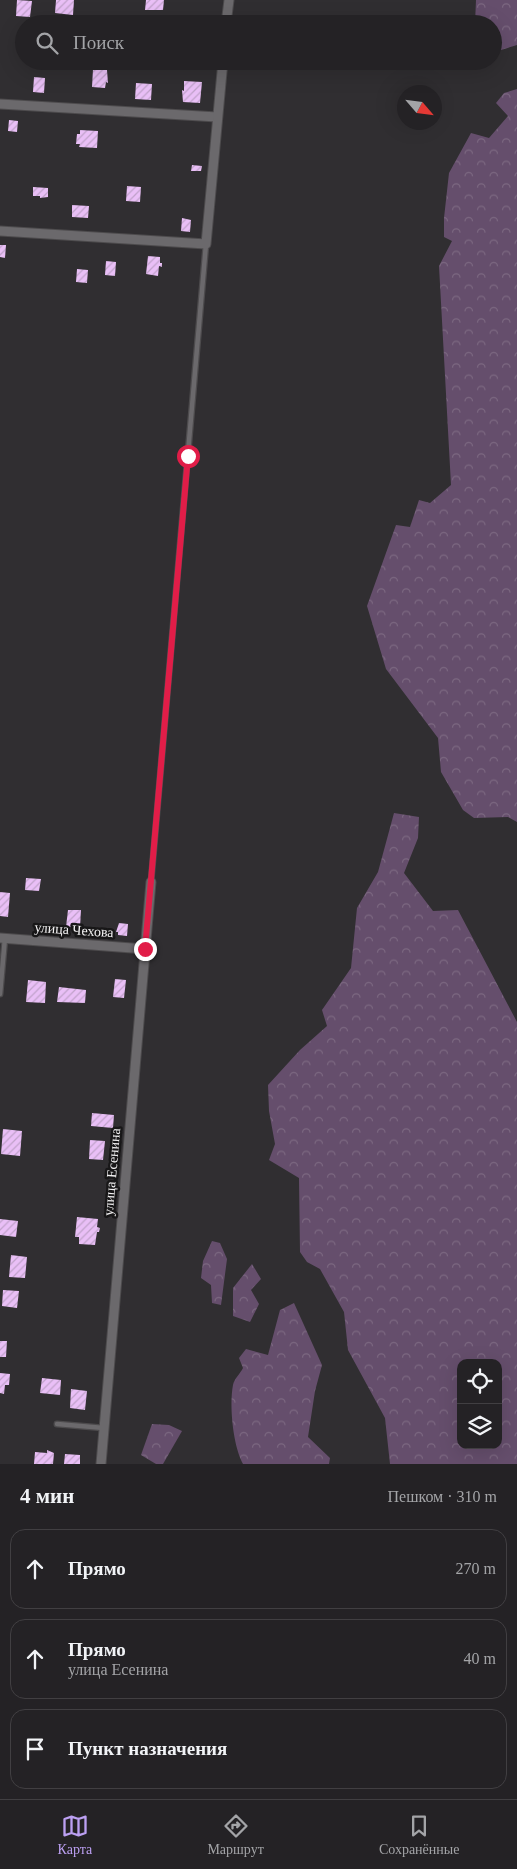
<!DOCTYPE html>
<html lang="ru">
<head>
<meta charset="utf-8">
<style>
  body { margin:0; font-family:Georgia,serif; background:#2c2a2d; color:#f1f3f6 }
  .controls { position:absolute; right:15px; bottom:15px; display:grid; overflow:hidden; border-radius:10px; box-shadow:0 5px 20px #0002 }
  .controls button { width:45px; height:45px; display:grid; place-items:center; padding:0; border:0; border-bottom:1px solid #413f42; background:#242225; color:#f1f3f6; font:25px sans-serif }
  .compass { position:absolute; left:397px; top:85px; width:45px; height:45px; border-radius:50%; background:#242225; box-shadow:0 5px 20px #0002; rotate:118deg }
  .stop { position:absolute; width:15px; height:15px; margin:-11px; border:4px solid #e11d48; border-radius:50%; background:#fff }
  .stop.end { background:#e11d48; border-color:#fff; box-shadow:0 1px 5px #0008 }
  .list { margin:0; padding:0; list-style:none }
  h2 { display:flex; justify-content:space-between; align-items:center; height:65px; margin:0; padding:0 20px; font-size:21px }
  h2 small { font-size:16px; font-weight:400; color:#a3a4a7 }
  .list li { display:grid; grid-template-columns:32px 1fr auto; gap:15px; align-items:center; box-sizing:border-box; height:80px; margin:0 10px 10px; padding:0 10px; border:1px solid #413f42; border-radius:15px }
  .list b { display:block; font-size:19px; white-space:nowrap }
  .list p { margin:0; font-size:16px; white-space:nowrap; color:#a3a4a7 }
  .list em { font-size:16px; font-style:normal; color:#a3a4a7 }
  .icon { flex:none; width:28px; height:28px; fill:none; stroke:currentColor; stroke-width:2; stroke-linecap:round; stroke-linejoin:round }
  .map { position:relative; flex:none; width:517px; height:1464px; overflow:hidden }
  .search { position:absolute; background:#242225; box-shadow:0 5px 20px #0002; left:15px; right:15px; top:15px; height:55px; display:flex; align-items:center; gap:12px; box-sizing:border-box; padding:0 18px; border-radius:28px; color:#a3a4a7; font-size:19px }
  .sheet { height:335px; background:#242225 }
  nav { display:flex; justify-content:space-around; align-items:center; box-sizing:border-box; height:70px; border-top:1px solid #413f42; background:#242225; font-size:14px; color:#a3a4a7 }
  nav a { display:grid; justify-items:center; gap:2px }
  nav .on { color:#bca0f2 }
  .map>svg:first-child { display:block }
</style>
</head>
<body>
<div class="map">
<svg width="517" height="1464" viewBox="0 0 517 1464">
  <defs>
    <pattern id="forest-crowns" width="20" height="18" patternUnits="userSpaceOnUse" patternTransform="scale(1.25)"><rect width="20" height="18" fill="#654e6c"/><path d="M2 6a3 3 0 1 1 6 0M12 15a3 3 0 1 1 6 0" fill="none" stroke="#7c6881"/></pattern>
    <pattern id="building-hatch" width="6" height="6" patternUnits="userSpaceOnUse" patternTransform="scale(1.25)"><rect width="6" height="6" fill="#e9bff6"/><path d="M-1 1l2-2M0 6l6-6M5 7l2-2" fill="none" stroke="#c1a2cb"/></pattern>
  </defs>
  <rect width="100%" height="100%" fill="#302e31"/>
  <!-- forest -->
  <g fill="url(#forest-crowns)" fill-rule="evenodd">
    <polygon points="476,0 517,0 517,45 501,50 493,46 493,24 475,24"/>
    <polygon points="517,89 517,822 508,817 474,818 463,810 441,772 438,738 386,669 367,606 396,525 410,527 419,500 430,503 451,485 439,266 452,241 444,237 444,218 449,173 471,133 489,138 508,116 496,103 504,93"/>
    <path d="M394 813 419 817 418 838 404 873 433 911 458 910 517 1022V1464H390L385 1418 348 1350 344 1312 320 1269 307 1262 300 1252 299 1178 269 1160 275 1144 269 1111 268 1085 300 1050 327 1026 322 1010 351 968 357 908 378 872ZM461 1363H498V1445H461Z"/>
    <polygon points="212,1241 220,1243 227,1259 221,1305 212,1303 211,1285 201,1278 203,1261"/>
    <polygon points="252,1264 261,1279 251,1290 259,1304 250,1322 233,1316 233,1288"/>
    <path d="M294 1303 322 1365 315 1391 308 1437 330 1458 329 1464H243C233 1446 229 1406 233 1385 234 1379 240 1374 243 1368L239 1358 246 1349 268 1355 280 1310Z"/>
    <polygon points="152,1424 169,1425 182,1431 163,1464 156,1464 141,1455"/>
  </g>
  <!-- building -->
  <g fill="url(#building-hatch)">
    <polygon points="17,0 32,1 30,17 16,16"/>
    <polygon points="56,0 74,0 73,15 55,13"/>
    <polygon points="146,0 164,0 163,10 145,10"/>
    <polygon points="93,69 107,70 108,83 106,82 105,88 92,87"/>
    <polygon points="34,77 45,78 44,93 33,92"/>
    <polygon points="184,81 202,82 200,103 183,102 182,90 184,91"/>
    <polygon points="136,83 152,84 151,100 135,99"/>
    <polygon points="9,120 18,121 17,132 8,131"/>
    <polygon points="80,130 98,131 97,148 79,147 80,144 76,144 77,134 80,134"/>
    <polygon points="192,165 202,166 201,171 191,171"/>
    <polygon points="127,186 141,187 140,202 126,201"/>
    <polygon points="33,187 48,188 48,197 40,198 40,196 33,196"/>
    <polygon points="72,205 89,206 88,218 72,217"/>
    <polygon points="182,218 191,220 190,232 181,231"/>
    <polygon points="0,245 6,245 5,258 0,257"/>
    <polygon points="148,256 160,257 160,263 162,263 162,267 159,266 158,276 146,274"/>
    <polygon points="106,261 116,262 115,276 105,275"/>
    <polygon points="77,269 88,270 87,283 76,282"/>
    <polygon points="26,878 41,879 39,891 25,890"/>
    <polygon points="0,892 10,893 8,917 0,916"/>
    <polygon points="68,910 81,910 80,927 66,927"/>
    <polygon points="119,923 128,924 127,936 118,935 118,932 116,932"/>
    <polygon points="115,979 126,980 124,998 113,997"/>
    <polygon points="28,980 46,982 45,1003 26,1002"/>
    <polygon points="59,987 86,990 85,1003 57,1002"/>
    <polygon points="92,1113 114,1115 113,1128 91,1126"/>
    <polygon points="3,1129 22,1131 20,1156 1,1154"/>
    <polygon points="90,1140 105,1141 103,1160 89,1159"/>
    <polygon points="77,1217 98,1219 97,1227 100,1228 99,1232 97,1232 95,1245 79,1244 79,1237 75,1237"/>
    <polygon points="0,1219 18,1221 16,1237 0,1235"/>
    <polygon points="11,1255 27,1257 25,1278 9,1277"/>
    <polygon points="3,1290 19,1291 17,1308 2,1306"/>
    <polygon points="0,1341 7,1341 6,1357 0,1357"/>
    <polygon points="0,1373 10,1374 9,1385 5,1385 4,1394 0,1393"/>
    <polygon points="42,1378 61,1380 60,1395 40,1393"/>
    <polygon points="71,1389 87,1391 85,1410 70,1408"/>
    <polygon points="47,1450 54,1453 53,1464 34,1464 35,1452 47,1453"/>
    <polygon points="65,1454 80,1455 80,1464 64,1464"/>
  </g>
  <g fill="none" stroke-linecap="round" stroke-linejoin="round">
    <!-- service casing -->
    <g stroke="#4d4b4d" stroke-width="7">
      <g id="service">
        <polyline points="151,882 206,244"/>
        <polyline points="0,994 5,938"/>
        <polyline points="57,1424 104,1428"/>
      </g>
    </g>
    <!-- minor casing -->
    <g stroke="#4d4b4d" stroke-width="11">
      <g id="minor">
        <polyline points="226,24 229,0"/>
        <polyline points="0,104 217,117"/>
        <polyline points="0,231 206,244 223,61"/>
        <polyline points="0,938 145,949"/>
        <polyline points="101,1464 151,882"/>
      </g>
    </g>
    <!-- service -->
    <use href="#service" stroke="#6b696c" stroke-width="4.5"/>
    <!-- minor -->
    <use href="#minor" stroke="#6b696c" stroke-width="9"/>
  </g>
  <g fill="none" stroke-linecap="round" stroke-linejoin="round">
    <!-- route -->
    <polyline stroke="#e11d48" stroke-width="6" points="145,949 188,456"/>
  </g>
  <g text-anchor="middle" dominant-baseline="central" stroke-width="5" stroke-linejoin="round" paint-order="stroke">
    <!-- street labels -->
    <g font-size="14" fill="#f3f2f3" stroke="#181718">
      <text transform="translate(74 930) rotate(4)">улица Чехова</text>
      <text transform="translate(112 1172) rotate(-85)">улица Есенина</text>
    </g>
  </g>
</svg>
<div class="controls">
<button><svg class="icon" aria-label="locate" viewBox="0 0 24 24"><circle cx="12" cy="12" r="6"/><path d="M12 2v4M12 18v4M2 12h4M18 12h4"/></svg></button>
<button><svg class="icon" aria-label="layers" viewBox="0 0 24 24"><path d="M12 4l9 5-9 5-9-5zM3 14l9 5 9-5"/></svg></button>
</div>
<svg class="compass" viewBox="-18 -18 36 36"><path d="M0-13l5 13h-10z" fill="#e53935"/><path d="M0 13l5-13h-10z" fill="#a3a4a7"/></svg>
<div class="stop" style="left:188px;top:456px"></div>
<div class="stop end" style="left:145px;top:949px"></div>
<div class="search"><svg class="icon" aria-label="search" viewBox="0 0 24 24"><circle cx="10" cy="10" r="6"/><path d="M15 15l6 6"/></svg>Поиск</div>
</div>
<section class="sheet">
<h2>4 мин<small>Пешком · 310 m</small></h2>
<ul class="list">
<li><svg class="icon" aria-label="ahead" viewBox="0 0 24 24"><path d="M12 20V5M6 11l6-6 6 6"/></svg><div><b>Прямо</b></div><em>270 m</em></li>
<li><svg class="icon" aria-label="ahead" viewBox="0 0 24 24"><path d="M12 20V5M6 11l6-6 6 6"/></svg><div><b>Прямо</b><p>улица Есенина</p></div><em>40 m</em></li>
<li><svg class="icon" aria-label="arrive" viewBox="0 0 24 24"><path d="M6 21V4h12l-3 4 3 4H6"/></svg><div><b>Пункт назначения</b></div></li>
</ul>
</section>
<nav>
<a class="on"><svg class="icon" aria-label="map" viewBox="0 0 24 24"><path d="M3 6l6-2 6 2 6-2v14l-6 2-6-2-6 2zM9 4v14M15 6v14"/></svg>Карта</a>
<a><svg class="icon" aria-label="directions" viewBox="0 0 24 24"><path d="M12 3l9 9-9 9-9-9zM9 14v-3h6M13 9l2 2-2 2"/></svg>Маршрут</a>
<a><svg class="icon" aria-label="saved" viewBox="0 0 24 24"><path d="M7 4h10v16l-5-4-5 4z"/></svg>Сохранённые</a>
</nav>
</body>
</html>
